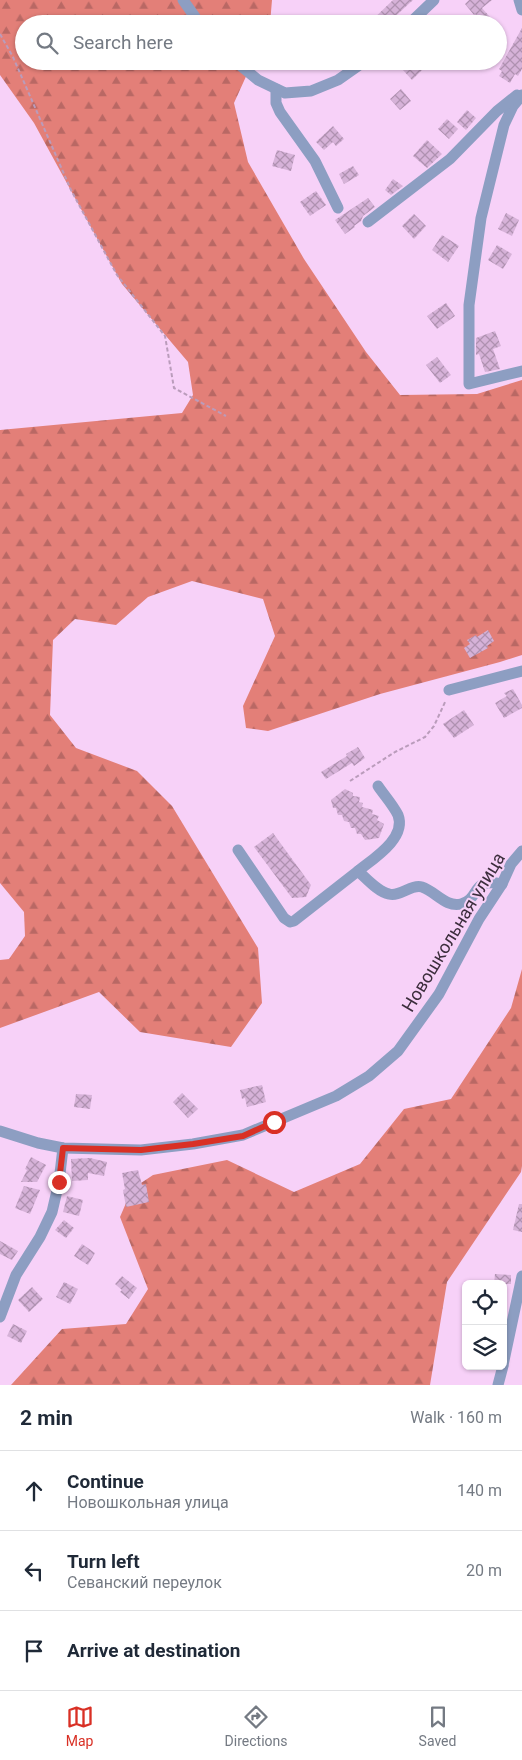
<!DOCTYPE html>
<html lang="en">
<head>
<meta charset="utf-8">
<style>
  body { margin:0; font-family:Roboto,sans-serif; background:#f6f6f7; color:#1f2937 }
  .controls { position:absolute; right:15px; bottom:15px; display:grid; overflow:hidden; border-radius:8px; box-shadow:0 1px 4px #0004 }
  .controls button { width:45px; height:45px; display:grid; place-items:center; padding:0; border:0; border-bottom:1px solid #e0e1e3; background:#fff; color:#1f2937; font:25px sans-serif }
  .stop { position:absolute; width:15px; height:15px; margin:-11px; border:4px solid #d93025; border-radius:50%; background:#fff }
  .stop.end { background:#d93025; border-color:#fff; box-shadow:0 1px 5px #0008 }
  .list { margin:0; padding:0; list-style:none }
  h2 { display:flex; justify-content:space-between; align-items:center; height:65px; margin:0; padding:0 20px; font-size:21px }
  h2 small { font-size:16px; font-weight:400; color:#747a83 }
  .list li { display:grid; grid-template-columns:32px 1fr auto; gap:15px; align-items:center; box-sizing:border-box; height:80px; padding:0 20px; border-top:1px solid #e0e1e3 }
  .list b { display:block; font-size:19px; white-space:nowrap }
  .list p { margin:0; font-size:16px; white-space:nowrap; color:#747a83 }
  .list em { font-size:16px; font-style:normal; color:#747a83 }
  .icon { flex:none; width:28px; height:28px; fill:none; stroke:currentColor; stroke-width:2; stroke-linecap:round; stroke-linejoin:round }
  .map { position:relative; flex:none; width:522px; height:1385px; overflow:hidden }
  .search { position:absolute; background:#fff; box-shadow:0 1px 4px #0004; left:15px; right:15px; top:15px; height:55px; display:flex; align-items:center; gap:12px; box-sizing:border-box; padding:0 18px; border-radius:28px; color:#747a83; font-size:19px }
  .sheet { height:305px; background:#fff }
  nav { display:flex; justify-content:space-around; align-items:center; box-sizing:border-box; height:70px; border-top:1px solid #e0e1e3; background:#fff; font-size:14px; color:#747a83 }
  nav a { display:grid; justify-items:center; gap:2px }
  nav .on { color:#d93025 }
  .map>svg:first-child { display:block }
</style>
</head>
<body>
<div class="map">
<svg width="522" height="1385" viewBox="0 0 522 1385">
  <defs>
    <pattern id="forest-firs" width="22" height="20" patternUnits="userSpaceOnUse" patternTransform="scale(1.25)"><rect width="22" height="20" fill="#e37f78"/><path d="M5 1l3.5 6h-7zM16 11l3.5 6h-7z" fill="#b96864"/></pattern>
    <pattern id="building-cross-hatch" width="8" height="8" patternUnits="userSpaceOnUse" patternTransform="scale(1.25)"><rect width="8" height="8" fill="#d6b2d8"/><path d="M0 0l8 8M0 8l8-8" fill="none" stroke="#af91b0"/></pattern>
  </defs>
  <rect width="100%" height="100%" fill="#f7d1f8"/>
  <!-- forest -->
  <g fill="url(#forest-firs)">
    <polygon points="0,0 272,0 270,24 24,24 24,61 253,61 234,103 248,162 304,259 366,352 400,395 477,394 522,380 522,655 500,662 380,694 268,731 246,728 243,706 275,636 263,599 192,581 148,597 116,625 75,619 53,640 50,715 76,748 137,771 172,806 258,948 262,1003 231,1047 140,1032 99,992 0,1028 0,960 9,959 25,936 24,912 0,883 0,430 182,413 193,395 188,362 122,284 34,123 0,75"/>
    <polygon points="522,969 522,1166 521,1172 447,1282 430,1385 11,1385 62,1329 126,1324 148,1289 120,1217 132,1189 153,1175 227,1160 294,1192 360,1164 404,1109 451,1099 511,1008"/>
  </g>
  <!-- building -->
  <g fill="url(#building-cross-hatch)">
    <polygon points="393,0 413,0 387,24 368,24"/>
    <polygon points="469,0 492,0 482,8 496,24 484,24 475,14 474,15 465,4"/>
    <polygon points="522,28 522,69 518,76 515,74 510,83 499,76 502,71 499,69"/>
    <polygon points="411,61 431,61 412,80 402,69"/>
    <polygon points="401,89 411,101 400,110 390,99"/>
    <polygon points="467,110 476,118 466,130 457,122"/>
    <polygon points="447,119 458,129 449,139 438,129"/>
    <polygon points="333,126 344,139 336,146 333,142 324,150 316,142"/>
    <polygon points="427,140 442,154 427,168 413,156"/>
    <polygon points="277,150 295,155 291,171 272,166"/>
    <polygon points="353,166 359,175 344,184 339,174"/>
    <polygon points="393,179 403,186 391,195 385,190"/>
    <polygon points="316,191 326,205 310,216 300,202"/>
    <polygon points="368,198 375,207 363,216 361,221 354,226 355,227 345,234 335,220"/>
    <polygon points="506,213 519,220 512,236 498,229"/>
    <polygon points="414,214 426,226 414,239 402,226"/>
    <polygon points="442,235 459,246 448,262 432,250"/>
    <polygon points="497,245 512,254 503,269 488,260"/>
    <polygon points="446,303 455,316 437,329 427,316"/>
    <polygon points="495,331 501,346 493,349 500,369 485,372 479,354 476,355 476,338"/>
    <polygon points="437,357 451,375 440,383 426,365"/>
    <polygon points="488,630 494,641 487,646 488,648 470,658 464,648 470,644 467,640 476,635 477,637"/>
    <polygon points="513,689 522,705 522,708 504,718 495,703 507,696 504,693"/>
    <polygon points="464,710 474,725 454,738 443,724"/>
    <polygon points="358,747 365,758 354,766 352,763 326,779 321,772 347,756 346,754"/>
    <polygon points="345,789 353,793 353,796 360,797 359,802 363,803 362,807 373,810 372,814 379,816 377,820 384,824 379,838 365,840 361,834 357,834 355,828 351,828 349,822 344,821 342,815 338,815 336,808 333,808 331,800"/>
    <polygon points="273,833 311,885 306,897 292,898 254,847"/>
    <polygon points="262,1085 266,1102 247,1107 245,1098 242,1099 240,1090"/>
    <polygon points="182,1093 198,1109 188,1118 173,1102"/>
    <polygon points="76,1094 92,1095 90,1109 74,1107"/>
    <polygon points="31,1157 46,1165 37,1182 21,1182 27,1170 25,1169"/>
    <polygon points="90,1158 107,1162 104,1176 88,1173 88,1180 72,1181 71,1159"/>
    <polygon points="138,1170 142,1185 146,1184 149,1202 126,1207 123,1190 125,1189 122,1173"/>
    <polygon points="24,1186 40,1190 30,1214 15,1208"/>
    <polygon points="67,1196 83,1200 79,1216 63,1212"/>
    <polygon points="519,1204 522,1204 522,1232 513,1230"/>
    <polygon points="64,1220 74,1228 66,1238 55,1230"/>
    <polygon points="0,1241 18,1251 12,1260 0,1254"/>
    <polygon points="82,1244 95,1253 88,1265 74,1256"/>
    <polygon points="495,1274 511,1275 511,1284 494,1284"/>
    <polygon points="122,1276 137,1288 129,1299 120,1292 122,1290 115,1284"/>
    <polygon points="64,1282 78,1289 70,1304 56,1297"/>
    <polygon points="32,1287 43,1299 29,1312 18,1300"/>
    <polygon points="13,1324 27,1331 21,1343 7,1336"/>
  </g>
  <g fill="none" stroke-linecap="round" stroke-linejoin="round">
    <!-- path -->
    <g stroke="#ba9cbb" stroke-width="2" stroke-dasharray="4 2.5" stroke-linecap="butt">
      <polyline points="0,34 13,57 71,190 117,275 165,336 174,388 226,416"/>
      <polyline points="350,781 395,752 425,737 434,726 446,700"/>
    </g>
    <!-- minor -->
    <g stroke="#8d9ec2" stroke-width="11">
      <polyline points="183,0 200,24"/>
      <polyline points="519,0 522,10"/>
      <polyline points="409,24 434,0"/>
      <polyline points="235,61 258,80 285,93 311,91 338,80 365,61"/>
      <polyline points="276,89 276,103 280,112 315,161 338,208"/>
      <polyline points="522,95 513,106 504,125 481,218 469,305 469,384 522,371"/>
      <polyline points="368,222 450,159 497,111 517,95"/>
      <polyline points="449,690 522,671"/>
      <path d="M378 786C384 795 393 805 398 815 407 838 373 859 358 871 366 878 378 892 389 894 400 897 411 884 422 887 435 891 446 908 461 904 481 899 470 877 502 884"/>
      <polyline points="238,850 284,918 290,922 294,921 358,871"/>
      <polyline points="0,1131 38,1143 63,1148 141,1150 193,1144 243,1135 336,1096 369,1076 398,1051 439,994 479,919 502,884 511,864 522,851"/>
      <polyline points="0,1317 16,1275 40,1237 52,1212 59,1182 63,1148"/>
      <polyline points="503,1365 522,1276"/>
      <polyline points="498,1385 503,1366"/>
    </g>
  </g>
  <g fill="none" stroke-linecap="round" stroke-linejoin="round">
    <!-- route -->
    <polyline stroke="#d93025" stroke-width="6" points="59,1182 63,1148 141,1150 193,1144 243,1136 274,1122"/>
  </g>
  <g text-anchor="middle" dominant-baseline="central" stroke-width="4" stroke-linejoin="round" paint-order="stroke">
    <!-- street labels -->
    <g font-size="18" fill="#3d2e3d" stroke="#f7d1f8">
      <text transform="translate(453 932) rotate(-59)">Новошкольная улица</text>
    </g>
  </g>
</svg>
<div class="controls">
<button><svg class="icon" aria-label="locate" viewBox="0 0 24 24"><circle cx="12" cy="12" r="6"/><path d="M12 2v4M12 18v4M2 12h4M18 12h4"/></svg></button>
<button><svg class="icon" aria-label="layers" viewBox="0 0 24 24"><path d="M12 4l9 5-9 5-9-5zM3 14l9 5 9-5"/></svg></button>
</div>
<div class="stop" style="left:274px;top:1122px"></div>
<div class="stop end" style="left:59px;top:1182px"></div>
<div class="search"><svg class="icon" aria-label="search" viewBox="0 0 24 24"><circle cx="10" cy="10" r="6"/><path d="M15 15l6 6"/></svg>Search here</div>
</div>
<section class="sheet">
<h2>2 min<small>Walk · 160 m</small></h2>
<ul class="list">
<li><svg class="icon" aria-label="ahead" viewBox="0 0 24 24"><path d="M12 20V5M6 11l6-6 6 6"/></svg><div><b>Continue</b><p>Новошкольная улица</p></div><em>140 m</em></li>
<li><svg class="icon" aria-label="left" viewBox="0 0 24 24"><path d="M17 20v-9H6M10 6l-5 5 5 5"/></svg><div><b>Turn left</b><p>Севанский переулок</p></div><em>20 m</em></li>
<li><svg class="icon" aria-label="arrive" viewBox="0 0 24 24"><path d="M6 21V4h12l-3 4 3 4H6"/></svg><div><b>Arrive at destination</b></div></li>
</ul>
</section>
<nav>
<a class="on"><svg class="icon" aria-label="map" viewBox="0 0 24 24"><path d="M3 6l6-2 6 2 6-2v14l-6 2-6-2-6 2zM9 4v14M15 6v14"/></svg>Map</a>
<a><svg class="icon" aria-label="directions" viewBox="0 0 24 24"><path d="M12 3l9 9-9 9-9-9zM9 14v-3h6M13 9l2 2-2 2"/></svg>Directions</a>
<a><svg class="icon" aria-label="saved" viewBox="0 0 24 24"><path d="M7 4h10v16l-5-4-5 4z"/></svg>Saved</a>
</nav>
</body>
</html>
